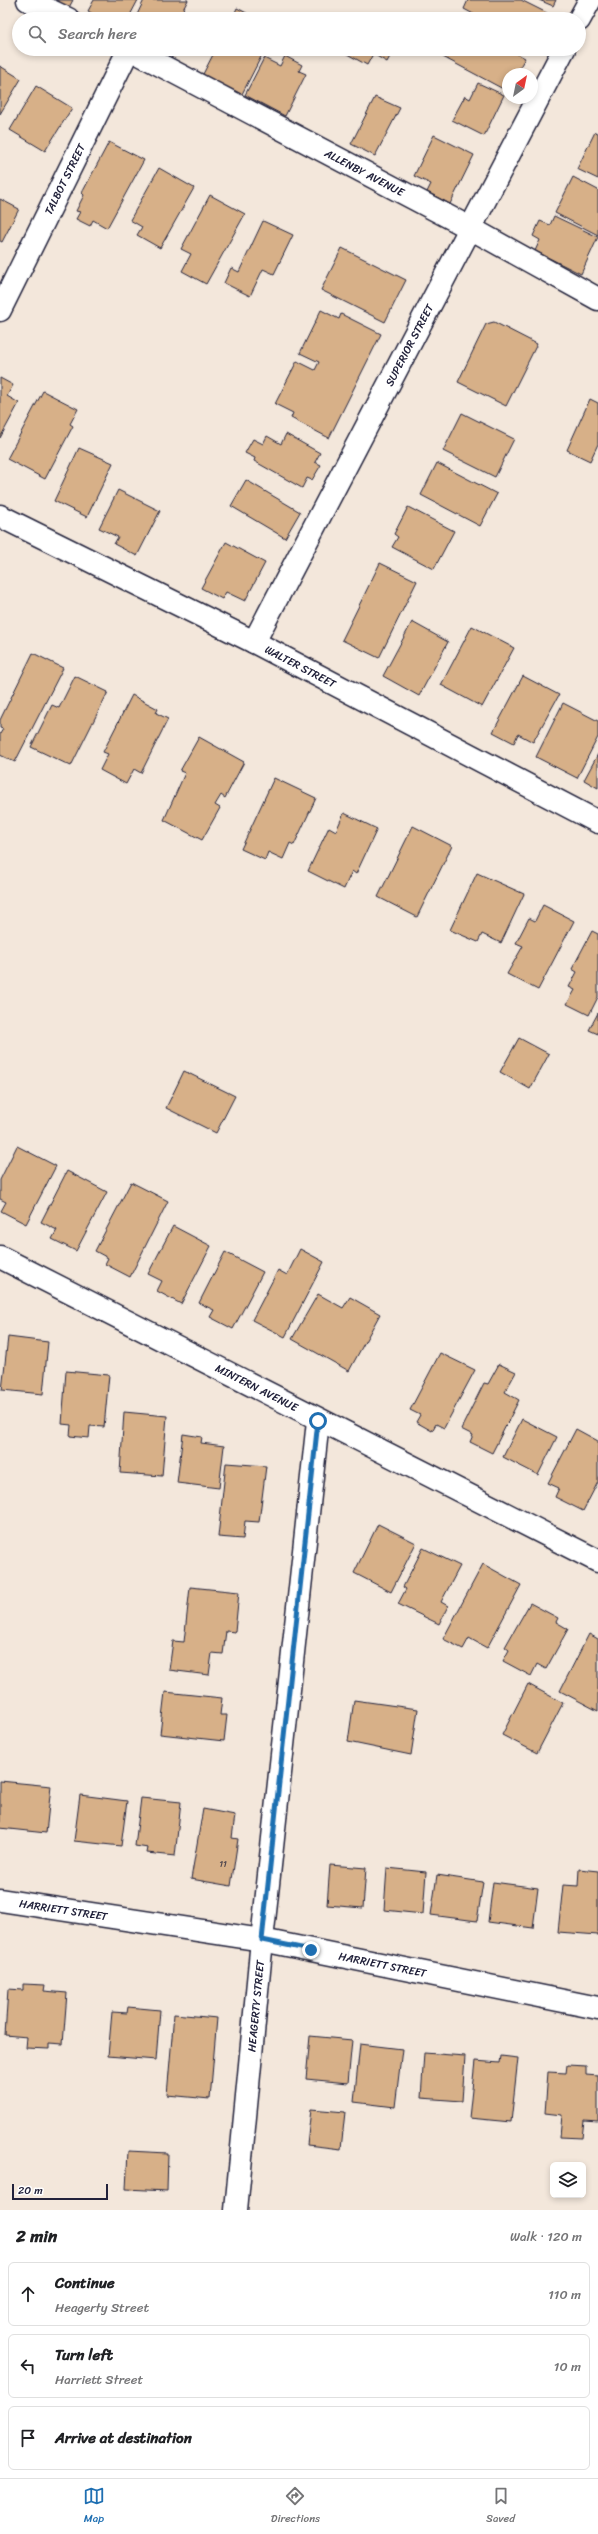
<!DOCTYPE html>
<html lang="en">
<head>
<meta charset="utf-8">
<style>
  body { margin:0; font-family:Sriracha,sans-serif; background:#f2f2f2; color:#202124 }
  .controls { position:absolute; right:12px; bottom:12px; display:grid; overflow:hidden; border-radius:6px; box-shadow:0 2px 6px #0003 }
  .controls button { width:36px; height:36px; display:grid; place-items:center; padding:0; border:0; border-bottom:1px solid #e0e0e0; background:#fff; color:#202124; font:20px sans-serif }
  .compass { position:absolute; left:502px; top:68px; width:36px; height:36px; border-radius:50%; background:#fff; box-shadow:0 2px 6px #0003; rotate:33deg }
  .scale { position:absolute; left:12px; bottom:10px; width:96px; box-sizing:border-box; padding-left:4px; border:2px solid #22223b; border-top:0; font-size:11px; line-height:14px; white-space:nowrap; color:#22223b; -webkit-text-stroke:3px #fff; paint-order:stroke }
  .stop { position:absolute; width:12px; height:12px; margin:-9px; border:3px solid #1f6fb2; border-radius:50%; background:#fff }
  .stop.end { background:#1f6fb2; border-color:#fff; box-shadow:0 1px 4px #0008 }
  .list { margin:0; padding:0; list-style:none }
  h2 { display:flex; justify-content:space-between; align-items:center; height:52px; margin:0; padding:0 16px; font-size:17px }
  h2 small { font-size:13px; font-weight:400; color:#757577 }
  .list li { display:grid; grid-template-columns:26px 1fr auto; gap:12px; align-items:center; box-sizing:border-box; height:64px; margin:0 8px 8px; padding:0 8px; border:1px solid #e0e0e0; border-radius:6px }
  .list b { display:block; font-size:15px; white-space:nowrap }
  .list p { margin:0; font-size:13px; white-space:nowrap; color:#757577 }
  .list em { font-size:13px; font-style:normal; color:#757577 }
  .icon { flex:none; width:22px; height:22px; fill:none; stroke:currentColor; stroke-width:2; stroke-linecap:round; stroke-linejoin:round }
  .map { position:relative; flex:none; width:598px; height:2210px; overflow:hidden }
  .search { position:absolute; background:#fff; box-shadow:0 2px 6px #0003; left:12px; right:12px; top:12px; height:44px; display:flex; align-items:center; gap:10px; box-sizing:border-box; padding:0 14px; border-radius:22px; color:#757577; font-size:15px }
  .sheet { height:268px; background:#fff }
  nav { display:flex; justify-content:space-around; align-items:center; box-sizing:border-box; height:56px; border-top:1px solid #e0e0e0; background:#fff; font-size:11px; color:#757577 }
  nav a { display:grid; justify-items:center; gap:2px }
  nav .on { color:#1f6fb2 }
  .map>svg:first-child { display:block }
</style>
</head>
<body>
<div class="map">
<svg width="598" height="2210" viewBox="0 0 598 2210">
  <rect width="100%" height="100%" fill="#f3e7db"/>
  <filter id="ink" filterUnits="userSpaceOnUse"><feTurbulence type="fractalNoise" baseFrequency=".025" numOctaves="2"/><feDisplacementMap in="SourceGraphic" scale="8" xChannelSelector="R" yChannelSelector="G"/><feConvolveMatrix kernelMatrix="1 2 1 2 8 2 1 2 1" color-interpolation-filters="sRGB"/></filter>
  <g filter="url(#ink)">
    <!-- building -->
    <g fill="#d7b088" stroke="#22223b">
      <polygon points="35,0 73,0 65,15"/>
      <polygon points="94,0 138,0 128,19 102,19 88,11"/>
      <polygon points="144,0 188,0 178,19 135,19"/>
      <polygon points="468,0 521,0 547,13 544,19 478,19 479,17 464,9"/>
      <polygon points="539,0 556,0 553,6"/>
      <polygon points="237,8 258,19 232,19"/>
      <polygon points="216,49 265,49 241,96 202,76"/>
      <polygon points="338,49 394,49 387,62 373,54 367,65"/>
      <polygon points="447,49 508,49 525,58 516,74 508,74 507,91 443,57"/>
      <polygon points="285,56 302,65 299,71 306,74 285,116 245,95 264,58 280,66"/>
      <polygon points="0,66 21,79 0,114"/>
      <polygon points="478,83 504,95 484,136 452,120 465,96 470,99"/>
      <polygon points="36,86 72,108 45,151 10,130"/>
      <polygon points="375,97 400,108 375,156 351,144"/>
      <polygon points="595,132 598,133 598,179 577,169"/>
      <polygon points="434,135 474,155 450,204 427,192 431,184 414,176"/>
      <polygon points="109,142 144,160 107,228 93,220 90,226 76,219 80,212 76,211 84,195 82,193"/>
      <polygon points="159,168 194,188 160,248 137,235 142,227 130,220"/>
      <polygon points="573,177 598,190 598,235 555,213"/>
      <polygon points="210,195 245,214 206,284 182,271 191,254 181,249"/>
      <polygon points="0,199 19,209 2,242 0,241"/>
      <polygon points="554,216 598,237 581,274 535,251 540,240 533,236 540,221 550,225"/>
      <polygon points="263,221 293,235 274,274 263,269 250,296 224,283 231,268 239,272"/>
      <polygon points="342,248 406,280 385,322 321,290"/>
      <polygon points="321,310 339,319 341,314 381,334 329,438 291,418 293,413 275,404 297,361 315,370 319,362 300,353"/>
      <polygon points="494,322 537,344 506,406 458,382 486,324"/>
      <polygon points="0,378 13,385 7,396 19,403 0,438"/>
      <polygon points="43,391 78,409 70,424 73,426 45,479 7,459"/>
      <polygon points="590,399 598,403 598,444 590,461 567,450"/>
      <polygon points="462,413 514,439 495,477 443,451"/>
      <polygon points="286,434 320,453 315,462 321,465 312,480 307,478 302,488 254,461 255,458 245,453 253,439 263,444 267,436 281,444"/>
      <polygon points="79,448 113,463 87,517 54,501"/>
      <polygon points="437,463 497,494 480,526 421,495"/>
      <polygon points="246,480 300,512 285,538 231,506"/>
      <polygon points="118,490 160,511 137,556 114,544 118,537 99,528"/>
      <polygon points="408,507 454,531 434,569 392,547 398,537 394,534"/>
      <polygon points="226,542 265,563 245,601 226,592 222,599 201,588"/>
      <polygon points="380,563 417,581 379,658 342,640"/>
      <polygon points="412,622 448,642 419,696 383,676"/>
      <polygon points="472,626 514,648 482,707 441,685"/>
      <polygon points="33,653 63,668 15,762 0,755 0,734 3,729 0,728 0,720"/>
      <polygon points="75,676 108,692 71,766 31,747 52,705 59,708"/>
      <polygon points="523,676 559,695 533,742 518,734 514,743 493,732"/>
      <polygon points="132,695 158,709 156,713 168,719 141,773 134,769 126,784 100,770 108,754 103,752"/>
      <polygon points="563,703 598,721 598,737 577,778 536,757"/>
      <polygon points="199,737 244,762 225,798 221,795 215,805 220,808 202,840 164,820 185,773 180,771"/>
      <polygon points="598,754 598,788 584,780"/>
      <polygon points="274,778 316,798 294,845 290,843 283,859 268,852 265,860 241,849"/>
      <polygon points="344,813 377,829 356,874 352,871 344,889 308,871 329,827 336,831"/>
      <polygon points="413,826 452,846 417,917 378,897"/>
      <polygon points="477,873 524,894 501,943 482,934 478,942 450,930"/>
      <polygon points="543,905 574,921 538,990 507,974 523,946 516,943 529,918 535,921"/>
      <polygon points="592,931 598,934 598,997 589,1015 567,1004 575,990 569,987 577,972 572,969"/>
      <polygon points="598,1013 598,1034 589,1030"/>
      <polygon points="519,1038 549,1054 530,1089 500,1072"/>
      <polygon points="184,1071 235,1096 216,1133 166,1108"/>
      <polygon points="17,1146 56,1166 26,1224 1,1211 6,1202 0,1199 0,1180"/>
      <polygon points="67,1171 107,1192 76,1251 52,1239 57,1230 41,1222"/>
      <polygon points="131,1182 168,1201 130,1277 105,1264 108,1258 95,1251"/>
      <polygon points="173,1226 211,1246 181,1304 157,1291 162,1281 148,1274"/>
      <polygon points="300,1249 324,1262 285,1337 252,1320 278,1270 287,1275"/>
      <polygon points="225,1252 263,1272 233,1329 210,1317 214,1310 199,1303"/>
      <polygon points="318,1294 343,1308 350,1297 380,1314 349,1371 292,1339"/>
      <polygon points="8,1337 48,1342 43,1394 2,1390"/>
      <polygon points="440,1353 475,1370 444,1428 436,1424 432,1431 416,1422 420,1415 410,1410"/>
      <polygon points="499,1364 516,1372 505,1392 519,1400 492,1453 470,1442 473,1435 461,1429 484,1383 488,1384"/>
      <polygon points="66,1371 109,1375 104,1427 90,1426 89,1438 70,1436 71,1425 62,1424"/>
      <polygon points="124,1412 167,1416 162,1476 120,1473"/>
      <polygon points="522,1419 557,1437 538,1475 503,1457"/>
      <polygon points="576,1429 598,1441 598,1482 583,1511 555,1497 559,1488 548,1483"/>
      <polygon points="183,1434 202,1437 201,1443 224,1446 219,1488 177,1483"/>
      <polygon points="226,1463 266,1466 259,1522 245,1521 243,1539 218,1537"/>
      <polygon points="378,1524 416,1543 391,1592 354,1573"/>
      <polygon points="423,1548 460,1566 441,1602 448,1606 439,1624 398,1604 406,1589 403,1587"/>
      <polygon points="483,1564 521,1585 487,1648 469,1638 463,1649 443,1639"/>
      <polygon points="190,1587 239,1592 235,1632 226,1631 223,1654 212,1653 209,1675 169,1670 173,1641 184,1642"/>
      <polygon points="530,1603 558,1618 556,1622 568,1629 546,1669 537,1664 531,1676 503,1661 509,1650 505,1647"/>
      <polygon points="589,1634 598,1639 598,1711 560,1691"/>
      <polygon points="528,1684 563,1703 537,1753 502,1735"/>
      <polygon points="165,1692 222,1698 220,1715 227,1715 224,1741 160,1734"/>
      <polygon points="354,1700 418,1709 411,1755 348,1742"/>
      <polygon points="0,1781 51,1786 46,1833 0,1828"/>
      <polygon points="80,1795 127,1801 121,1846 74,1841"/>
      <polygon points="141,1798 181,1802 175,1856 147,1853 148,1848 135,1846"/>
      <polygon points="203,1809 235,1815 232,1838 238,1839 231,1886 191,1879"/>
      <polygon points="330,1865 366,1868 363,1908 327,1905"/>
      <polygon points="387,1868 426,1872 423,1914 384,1910"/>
      <polygon points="579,1869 598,1871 598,1935 558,1932 563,1885 578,1886"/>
      <polygon points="437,1875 483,1882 477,1921 431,1915"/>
      <polygon points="493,1882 538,1888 533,1928 488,1922"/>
      <polygon points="23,1984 45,1985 44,1991 67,1993 63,2044 49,2043 49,2049 26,2048 27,2037 5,2035 8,1989 23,1990"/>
      <polygon points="128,2007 160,2010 156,2060 108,2056 112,2012 127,2013"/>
      <polygon points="174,2014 217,2018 210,2099 167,2095"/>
      <polygon points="310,2036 352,2040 348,2083 306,2079"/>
      <polygon points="360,2044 402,2049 395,2107 354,2102"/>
      <polygon points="424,2053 465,2056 462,2101 421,2098"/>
      <polygon points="501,2056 518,2058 511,2122 469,2118 475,2061 500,2063"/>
      <polygon points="567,2065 586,2066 586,2075 598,2076 598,2121 584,2120 582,2138 560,2137 562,2115 545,2113 548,2072 566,2073"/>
      <polygon points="311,2109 345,2112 341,2149 307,2145"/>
      <polygon points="128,2151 168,2153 167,2191 126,2189"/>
    </g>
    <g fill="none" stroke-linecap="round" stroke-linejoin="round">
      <!-- minor casing -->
      <g stroke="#22223b" stroke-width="25">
        <g id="minor">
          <polyline points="28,0 68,19"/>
          <polyline points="579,20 590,0"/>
          <path id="s1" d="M130 49 470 228 598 299"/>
          <path id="s2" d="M0 310 129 49"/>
          <path id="s3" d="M0 516 254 642 598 822"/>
          <path id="s4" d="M254 642 564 49"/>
          <path id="s5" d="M0 1257 598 1561"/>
          <path id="s6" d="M0 1900 262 1940 598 2008"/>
          <path id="s7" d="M236 2210 262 1940 318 1421"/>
        </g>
      </g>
      <!-- minor -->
      <use href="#minor" stroke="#fff" stroke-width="22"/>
    </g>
  </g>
  <g fill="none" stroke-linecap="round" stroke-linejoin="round" filter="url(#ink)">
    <!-- route -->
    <polyline stroke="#1f6fb2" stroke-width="5" points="311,1950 262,1940 318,1421"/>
  </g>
  <g text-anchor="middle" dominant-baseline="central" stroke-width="3" stroke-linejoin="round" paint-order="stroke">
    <!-- number labels -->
    <g font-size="9" fill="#4f464e">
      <text x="223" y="1864">11</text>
    </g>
    <!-- street labels -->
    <g font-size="11" fill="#22223b" stroke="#fff">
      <text stroke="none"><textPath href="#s1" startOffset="265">ALLENBY AVENUE</textPath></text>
      <text stroke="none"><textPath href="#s2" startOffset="146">TALBOT STREET</textPath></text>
      <text stroke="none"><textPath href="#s4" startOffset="335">SUPERIOR STREET</textPath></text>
      <text stroke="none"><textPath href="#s3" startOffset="336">WALTER STREET</textPath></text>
      <text stroke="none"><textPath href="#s5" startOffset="288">MINTERN AVENUE</textPath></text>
      <text stroke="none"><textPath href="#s6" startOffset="64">HARRIETT STREET</textPath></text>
      <text stroke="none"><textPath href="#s6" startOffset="388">HARRIETT STREET</textPath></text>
      <text stroke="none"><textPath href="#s7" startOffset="205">HEAGERTY STREET</textPath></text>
    </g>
  </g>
</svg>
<div class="controls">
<button><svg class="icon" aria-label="layers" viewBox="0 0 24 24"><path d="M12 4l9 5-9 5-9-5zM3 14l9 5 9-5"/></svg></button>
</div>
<svg class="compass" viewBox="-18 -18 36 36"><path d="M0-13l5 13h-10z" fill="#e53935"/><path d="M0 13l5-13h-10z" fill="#757577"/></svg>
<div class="scale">20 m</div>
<div class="stop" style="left:318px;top:1421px"></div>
<div class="stop end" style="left:311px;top:1950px"></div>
<div class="search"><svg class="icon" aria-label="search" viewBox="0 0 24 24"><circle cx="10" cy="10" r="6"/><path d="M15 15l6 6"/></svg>Search here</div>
</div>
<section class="sheet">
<h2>2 min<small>Walk · 120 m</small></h2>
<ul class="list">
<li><svg class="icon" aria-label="ahead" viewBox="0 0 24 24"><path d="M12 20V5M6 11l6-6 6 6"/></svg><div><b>Continue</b><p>Heagerty Street</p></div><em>110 m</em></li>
<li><svg class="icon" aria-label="left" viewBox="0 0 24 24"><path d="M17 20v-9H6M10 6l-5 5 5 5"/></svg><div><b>Turn left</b><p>Harriett Street</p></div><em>10 m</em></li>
<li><svg class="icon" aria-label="arrive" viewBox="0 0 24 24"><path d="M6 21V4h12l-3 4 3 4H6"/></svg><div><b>Arrive at destination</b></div></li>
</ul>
</section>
<nav>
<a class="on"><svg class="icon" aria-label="map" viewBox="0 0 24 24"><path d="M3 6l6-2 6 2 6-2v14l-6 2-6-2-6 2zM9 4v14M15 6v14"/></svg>Map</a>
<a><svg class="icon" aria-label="directions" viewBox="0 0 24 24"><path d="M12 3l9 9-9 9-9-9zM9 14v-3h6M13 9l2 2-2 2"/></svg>Directions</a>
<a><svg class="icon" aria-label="saved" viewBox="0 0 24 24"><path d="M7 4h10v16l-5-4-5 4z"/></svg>Saved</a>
</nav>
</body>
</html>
